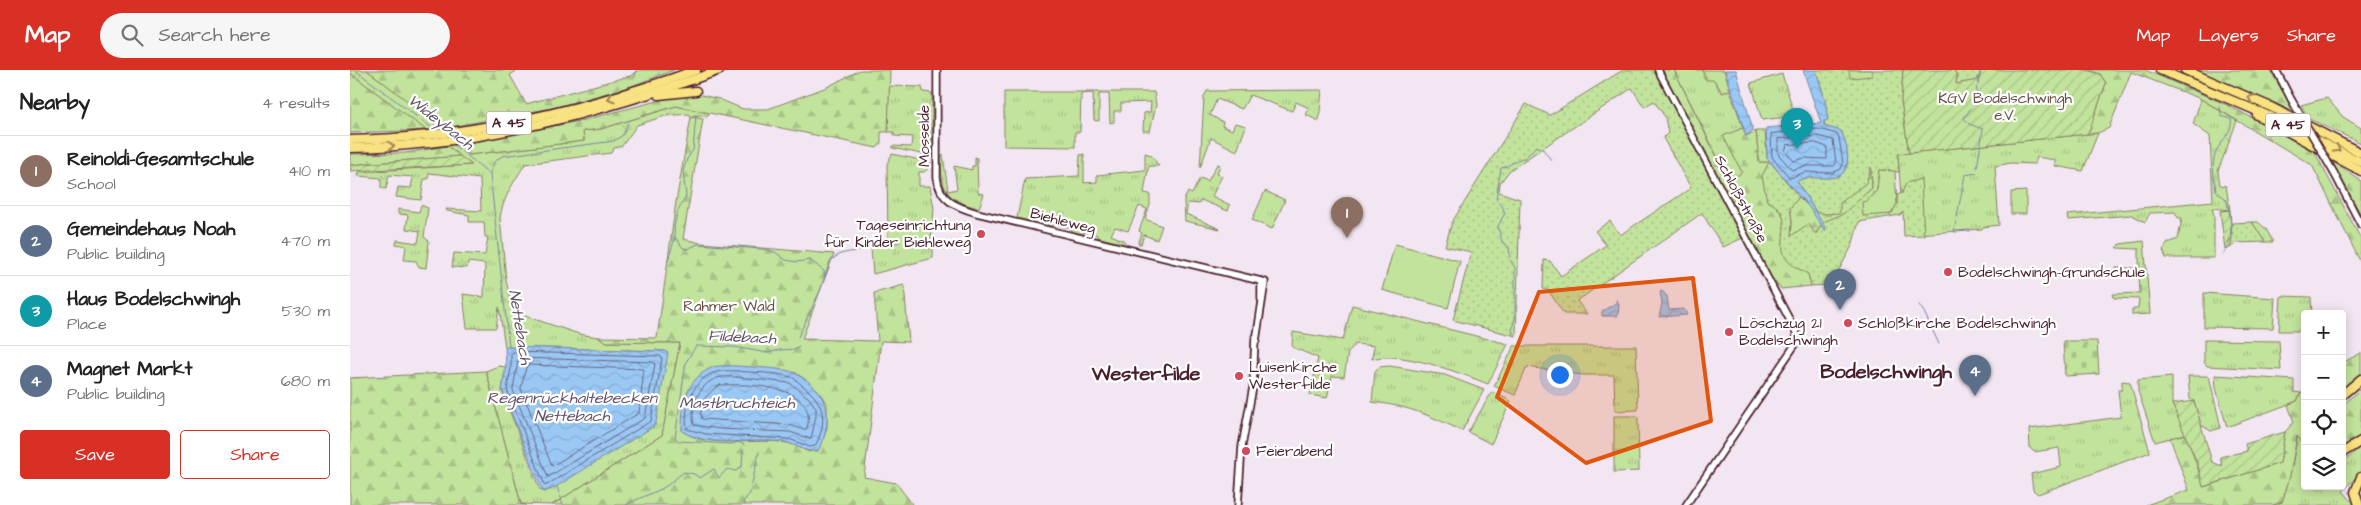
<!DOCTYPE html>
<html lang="en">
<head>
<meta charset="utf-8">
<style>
  body { margin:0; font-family:"Architects Daughter",sans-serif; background:#f6f6f6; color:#202124 }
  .controls { position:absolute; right:15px; bottom:15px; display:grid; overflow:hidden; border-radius:5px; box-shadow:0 2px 12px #0003 }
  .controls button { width:45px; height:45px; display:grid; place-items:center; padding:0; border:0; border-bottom:1px solid #e0e0e0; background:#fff; color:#202124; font:25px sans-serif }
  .you { position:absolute; left:1209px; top:304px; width:18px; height:18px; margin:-12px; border:4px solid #fff; border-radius:50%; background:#1a73e8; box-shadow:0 0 0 8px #1a73e833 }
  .badge { display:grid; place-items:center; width:32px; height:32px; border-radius:50%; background:#d93025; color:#fff; font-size:16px; font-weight:700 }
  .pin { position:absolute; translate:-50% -41px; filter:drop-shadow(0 1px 2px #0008) }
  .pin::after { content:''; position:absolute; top:26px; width:18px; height:15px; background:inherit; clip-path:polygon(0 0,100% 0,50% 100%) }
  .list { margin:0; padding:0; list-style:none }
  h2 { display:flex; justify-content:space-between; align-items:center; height:65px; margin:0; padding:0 20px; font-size:21px }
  h2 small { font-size:16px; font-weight:400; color:#757577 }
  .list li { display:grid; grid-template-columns:32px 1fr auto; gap:15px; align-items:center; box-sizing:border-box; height:70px; padding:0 20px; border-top:1px solid #e0e0e0 }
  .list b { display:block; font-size:19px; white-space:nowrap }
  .list p { margin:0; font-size:16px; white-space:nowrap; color:#757577 }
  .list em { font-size:16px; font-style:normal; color:#757577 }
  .actions { display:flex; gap:10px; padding:15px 20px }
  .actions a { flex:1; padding:11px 0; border:1px solid #d93025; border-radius:5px; text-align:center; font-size:18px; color:#d93025 }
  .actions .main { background:#d93025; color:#fff }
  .icon { flex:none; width:28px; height:28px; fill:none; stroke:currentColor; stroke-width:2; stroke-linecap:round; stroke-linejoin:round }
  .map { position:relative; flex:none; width:2011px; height:435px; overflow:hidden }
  header { display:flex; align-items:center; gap:30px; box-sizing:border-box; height:70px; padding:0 25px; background:#d93025; color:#fff }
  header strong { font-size:24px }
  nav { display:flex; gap:28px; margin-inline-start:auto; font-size:18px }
  .search { width:350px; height:45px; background:#f6f6f6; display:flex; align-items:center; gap:12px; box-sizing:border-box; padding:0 18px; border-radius:28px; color:#757577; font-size:19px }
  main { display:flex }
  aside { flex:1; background:#fff }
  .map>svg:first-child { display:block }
</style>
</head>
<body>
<header>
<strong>Map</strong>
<div class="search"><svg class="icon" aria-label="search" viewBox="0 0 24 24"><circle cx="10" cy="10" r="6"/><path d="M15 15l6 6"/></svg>Search here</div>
<nav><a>Map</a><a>Layers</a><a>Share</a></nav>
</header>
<main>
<aside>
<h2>Nearby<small>4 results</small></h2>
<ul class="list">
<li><span class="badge" style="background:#8d6e63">1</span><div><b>Reinoldi-Gesamtschule</b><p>School</p></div><em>410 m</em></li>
<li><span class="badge" style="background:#5c6f8a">2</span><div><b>Gemeindehaus Noah</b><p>Public building</p></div><em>470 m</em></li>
<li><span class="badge" style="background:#0f9aa8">3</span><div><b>Haus Bodelschwingh</b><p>Place</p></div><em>530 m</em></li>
<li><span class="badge" style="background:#5c6f8a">4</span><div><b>Magnet Markt</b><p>Public building</p></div><em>680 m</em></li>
</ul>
<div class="actions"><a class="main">Save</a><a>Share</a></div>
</aside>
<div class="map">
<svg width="2011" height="435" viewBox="0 0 2011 435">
  <defs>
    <pattern id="grass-tufts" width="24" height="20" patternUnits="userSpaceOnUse" patternTransform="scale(1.25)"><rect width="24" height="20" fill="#c2e39c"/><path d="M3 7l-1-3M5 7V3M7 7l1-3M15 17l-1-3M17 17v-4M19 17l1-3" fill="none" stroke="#a8c287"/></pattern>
    <pattern id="forest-firs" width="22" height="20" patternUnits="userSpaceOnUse" patternTransform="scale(1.25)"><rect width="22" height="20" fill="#c2e39c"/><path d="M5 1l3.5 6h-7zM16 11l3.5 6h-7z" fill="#a8c287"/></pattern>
    <pattern id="cemetery-stones" width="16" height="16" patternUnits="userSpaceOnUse" patternTransform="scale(1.25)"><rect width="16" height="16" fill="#c2e39c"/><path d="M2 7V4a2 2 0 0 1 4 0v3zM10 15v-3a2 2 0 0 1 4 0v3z" fill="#a8c287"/></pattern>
    <pattern id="park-dots" width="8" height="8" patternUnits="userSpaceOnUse" patternTransform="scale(1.25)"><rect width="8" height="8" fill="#c2e39c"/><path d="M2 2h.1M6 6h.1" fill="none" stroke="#a8c287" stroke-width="1.8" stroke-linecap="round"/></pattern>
    <pattern id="garden-furrows" width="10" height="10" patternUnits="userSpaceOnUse" patternTransform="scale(1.25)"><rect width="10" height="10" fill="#c2e39c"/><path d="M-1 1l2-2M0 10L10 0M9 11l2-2" fill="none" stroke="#a8c287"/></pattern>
    <pattern id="water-waves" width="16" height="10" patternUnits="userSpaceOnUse" patternTransform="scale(1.25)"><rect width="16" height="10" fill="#9ac8f5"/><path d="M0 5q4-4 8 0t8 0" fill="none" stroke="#86abd2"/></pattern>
  </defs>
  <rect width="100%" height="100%" fill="#f2e6f2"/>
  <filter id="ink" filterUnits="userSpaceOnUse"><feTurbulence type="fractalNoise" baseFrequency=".02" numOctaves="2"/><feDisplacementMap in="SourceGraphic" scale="10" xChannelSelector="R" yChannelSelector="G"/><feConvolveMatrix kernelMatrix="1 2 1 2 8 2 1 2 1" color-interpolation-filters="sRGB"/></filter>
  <g filter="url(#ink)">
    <!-- grass -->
    <g fill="url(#grass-tufts)" stroke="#868164">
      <path d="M0 0H17L86 52 84 54C96 65 111 72 119 85L234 71 233 61 251 59 326 36 359 43 357 47 344 45 341 47 339 44 315 46 287 55 272 76 264 78 261 83 175 94C164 112 153 127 150 148L156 210 163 242 229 264 248 267 257 272 330 273 312 365 202 435 171 434 136 301 148 296 156 297 152 321 190 420 195 422 304 356 315 281 155 277 149 237 146 258H117L113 224 134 227 135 194 118 192 117 198 102 197 104 183 135 185 138 167H135L134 152H119V145L97 141 96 139 131 141 130 109 79 103 78 109H74L71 130 46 127 48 117 61 118 63 107 39 105 36 119 31 118V108L8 106 9 102 121 95 0 3Z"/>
      <polygon points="1324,0 1352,0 1356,9 1364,10 1372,23 1380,20 1393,58 1374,67 1392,102 1380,112"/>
      <polygon points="1432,4 1445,46 1412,50 1401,13"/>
      <polygon points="539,16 572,17 573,22 582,23 582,81 578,81 577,85 542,78 543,76 561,77 562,67 544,66 544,62 538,62"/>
      <polygon points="972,20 969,51 956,45 959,38 946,32 942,41 900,25 892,39 867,29 860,45 873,52 872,56 882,60 885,53 896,56 887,81 861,68 850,98 854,27 857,21"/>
      <polygon points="654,22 804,22 806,35 800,61 793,61 794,43 800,42 801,32 771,33 771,41 764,41 764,52 760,53 759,24 749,24 749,51 744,50 743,23 731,24 730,62 725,62 725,77 654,76"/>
      <polygon points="1977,28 1993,47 2011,58 2011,73 1959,49 1951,35"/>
      <polygon points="1851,29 1887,51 1868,101 1870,115 1876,116 1880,140 1862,138 1864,145 1864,188 1816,188 1813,180 1818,173 1828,169 1832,148 1828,148 1825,142 1800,143 1795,152 1782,145 1718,150 1717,145 1863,131 1860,66 1843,54"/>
      <polygon points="1748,63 1733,101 1705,96 1705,90 1687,87 1685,94 1661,93 1645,96 1649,155 1633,157 1632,159 1568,164 1555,143 1552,142 1548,84"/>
      <polygon points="795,83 801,85 809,96 800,96 798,99 794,123 800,124 800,135 795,149 812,156 807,170 794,165 791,174 788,174 792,163 789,161 797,139 789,136 778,161 765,157 761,165 775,171 774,174 747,167 747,165 735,160 733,164 721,161 721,158 704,154 703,157 698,155 699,152 684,148 684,152 667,148 675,109 729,106 730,85 734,84 734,113 747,112 747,105 795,100"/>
      <polygon points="542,84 580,92 580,97 574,102 569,102 569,116 580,116 584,139 581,170 571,170 570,177 583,179 583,188 523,204 521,178 538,174 537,94"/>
      <path d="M593 85 598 121 607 119 604 96 622 100V96H625V87L627 88 628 123 634 124 629 138C595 130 591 120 591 87Z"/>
      <polygon points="867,94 870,95 867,104 872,106 862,126 880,135 878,141 851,130 849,134 838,133 836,144 870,159 835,151 834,130 838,122 842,124 850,108 858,111"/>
      <polygon points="915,121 935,130 922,159 902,150"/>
      <polygon points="71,135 78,138 74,167 79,171 76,198 69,197 66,191 54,190 56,176 46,174 47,170 68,173 70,161 56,159 58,145 48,144 48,139 69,142"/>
      <polygon points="1902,152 1908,152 1916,159 1923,172 1915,172"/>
      <polygon points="1794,171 1800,244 1782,245 1782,239 1788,239 1789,229 1764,228 1763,224 1790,223 1789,205 1765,204 1766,198 1789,198 1789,179 1767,178 1770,174"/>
      <polygon points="1854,223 1925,228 1923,258 1854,257"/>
      <polygon points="1931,226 1961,227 1962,244 1955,244 1955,261 1929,261"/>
      <path d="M1002 235 1158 274 1138 314C1110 303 1051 280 1022 289L1024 276 1005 274 998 283 994 307 982 306 977 328 960 325 968 288 942 277 943 262 993 270Z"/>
      <polygon points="1854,270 1929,271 1931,300 1857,296 1854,292"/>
      <polygon points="1164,276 1286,276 1288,340 1265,341 1264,305 1233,305 1177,297 1165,325 1144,316"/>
      <path d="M1040 296 1095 305 1134 320 1112 361C1079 345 1059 336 1022 332L1025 301 1029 297Z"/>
      <polygon points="1865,305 1944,310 1944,322 1951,323 1947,331 1877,357 1866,318"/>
      <polygon points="1838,306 1859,306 1871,358 1861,361 1851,355 1844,331 1840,329"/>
      <polygon points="1822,307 1822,334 1836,364 1805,372 1788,321 1788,310"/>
      <polygon points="1772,311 1780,312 1800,382 1688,424 1683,420 1681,404 1711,397 1709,378 1684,382 1680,378 1679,359 1771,347 1768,320 1772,320"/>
      <polygon points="1142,322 1161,331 1141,374 1118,362"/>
      <polygon points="1264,346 1286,346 1288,348 1289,401 1264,402"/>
      <polygon points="1948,365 1955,380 1955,416 1992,416 1992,394 2011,376 2011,402 1993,421 2005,435 1923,435 1932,432 1940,406"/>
    </g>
    <!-- forest -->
    <g fill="url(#forest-firs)" stroke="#868164" fill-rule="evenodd">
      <polygon points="17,0 168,0 160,5 176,34 280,6 290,0 324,0 279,17 202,38 90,59 84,54 85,52"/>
      <polygon points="510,0 540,0 538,62 531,62 531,73 527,78 326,36 251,59 233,61 234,71 119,85 112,74 234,50 319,28 347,24 369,29 393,39 418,39 477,17"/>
      <polygon points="1312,0 1324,0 1379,112 1392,102 1373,66 1393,58 1396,66 1406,61 1409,92 1419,92 1425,134 1436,150 1433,179 1446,197 1458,204 1461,216 1431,219 1415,200"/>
      <polygon points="1352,0 1374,0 1380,20 1372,23 1364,10 1356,10"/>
      <polygon points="1737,0 1795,0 1875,34 1963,79 2011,169 2011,193 1962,95 1851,29 1781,2 1759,58 1748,63 1738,64 1756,13 1750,4"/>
      <polygon points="1847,0 1920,0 1945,42 1851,2"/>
      <polygon points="0,3 76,60 0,63"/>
      <path d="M341 47 353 49 333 169 351 173 484 184 452 269 528 271 524 223 554 215 559 272 531 271 514 407 546 413 563 435H202L312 365 330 273 257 272 248 267 307 268 326 132ZM444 302 468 320 477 335V357L472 374 459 382C452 379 445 375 438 373 404 367 361 380 332 361Z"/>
      <polygon points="98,76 110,86 0,95 0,84 55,83"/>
      <polygon points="1982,91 2011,111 2011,145"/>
      <path d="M1521 95 1522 118C1513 126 1503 138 1493 144 1479 152 1475 150 1465 164L1441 166 1442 152 1440 138 1449 127 1459 137C1500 131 1499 130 1521 95Z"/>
      <polygon points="2011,283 2011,306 1992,322 1992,293"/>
      <polygon points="136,301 171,434 176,435 0,435 0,308"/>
      <polygon points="2011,318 2011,365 1992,378 1992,336"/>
      <polygon points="1951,323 1955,323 1955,361 1952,371 1947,366 1940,406 1932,432 1923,435 1796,435 1839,420 1820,368 1836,364 1854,417 1930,393 1935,362 1944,352 1938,335 1947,331"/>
    </g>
    <!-- cemetery -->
    <polygon fill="url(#cemetery-stones)" stroke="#868164" points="1713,271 1747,271 1749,304 1715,306"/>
    <!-- park -->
    <g fill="url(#park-dots)" stroke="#868164">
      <polygon points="1273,0 1306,0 1397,166 1373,177 1352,143 1227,231 1237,244 1214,244 1198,220 1193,219 1194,190 1200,191 1211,206 1256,175 1245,161 1260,151 1270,165 1341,118 1313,68 1318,63 1315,47 1304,31 1294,37 1282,18 1160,100 1150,113 1149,122 1170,129 1166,266 1103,250 1121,182 1095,176 1102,152 1176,34 1200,45"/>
      <path d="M1466 0H1553L1551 31 1559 83 1548 84 1549 102 1529 100 1527 120 1517 131 1513 145 1541 144 1547 134V125L1552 123 1556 113 1571 109 1574 165 1554 166 1553 142 1550 145 1509 152 1502 176 1483 211V222L1479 223 1477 215 1461 216 1458 204C1452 200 1443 197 1438 191 1422 173 1450 145 1417 131L1412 106 1419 92H1409L1406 61H1415L1417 88 1449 127 1440 138 1442 152 1441 166 1458 154 1466 164 1473 152 1493 144 1522 118 1521 97 1516 113 1490 133V143L1475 144 1466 142 1448 114 1447 110 1456 107 1488 106 1498 94 1495 72 1491 61 1475 57 1474 51 1477 50 1475 30Z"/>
      <polygon points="1604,0 1631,0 1629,10 1606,14 1607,6"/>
      <polygon points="1902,152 1915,172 1886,173 1880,178 1882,153"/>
    </g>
    <!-- garden -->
    <g fill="url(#garden-furrows)" stroke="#868164">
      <polygon points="1553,0 1604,0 1607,6 1606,14 1628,10 1631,0 1737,0 1750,4 1756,13 1738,64 1559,83 1551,31"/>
      <polygon points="110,86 122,95 0,101 0,95"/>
      <polygon points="1880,140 1882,168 1880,178 1875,179 1870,141"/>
      <polygon points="1844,331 1862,392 1872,396 1870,387 1897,381 1895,374 1935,362 1930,393 1853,417 1848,395 1822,334"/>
    </g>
    <!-- pitch -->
    <g fill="#c2e39c" stroke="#868164">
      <polygon points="1499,0 1522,0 1522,6 1500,8"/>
      <polygon points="1529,100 1545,101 1547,134 1541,144 1513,146 1512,132 1517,131 1527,120"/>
      <polygon points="1676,121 1676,144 1661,144 1661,122"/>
      <polygon points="1045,174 1110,191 1098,238 1032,220"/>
    </g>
    <!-- water -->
    <g fill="url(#water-waves)" stroke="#7a84a4">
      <polygon points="1375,0 1386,0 1403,60 1396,66"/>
      <path d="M1453 0H1466L1475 30 1478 50 1474 51V56L1491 61C1497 72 1502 96 1491 105 1477 112 1462 104 1447 111L1476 159 1475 161 1459 137 1417 88 1416 58 1471 53Z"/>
      <polygon points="1312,221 1317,226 1319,240 1334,239 1337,245 1309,247 1312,233 1310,222"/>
      <polygon points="1267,229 1269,235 1268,246 1252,246 1252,241 1266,233"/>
      <polygon points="155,277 315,281 318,283 306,352 304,356 204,418 193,422 152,320 156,297"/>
      <path d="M387 296C399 297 436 298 445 303 479 321 485 348 468 381 456 383 449 376 438 373 405 366 362 380 332 361 332 335 335 309 363 297 370 295 380 296 387 296Z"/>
    </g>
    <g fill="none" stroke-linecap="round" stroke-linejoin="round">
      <!-- shore -->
      <g stroke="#6a637c" stroke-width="1">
        <polygon points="1469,59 1487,64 1489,68 1493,93 1491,99 1482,103 1455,102 1440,108 1422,87 1421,64"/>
        <polygon points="1468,66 1483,70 1486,93 1484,96 1455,96 1442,100 1428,84 1428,69"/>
        <polygon points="1466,73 1477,77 1477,89 1454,88 1444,91 1435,81 1437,75"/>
        <polygon points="163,282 310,286 312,288 301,351 195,416 157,320 161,298 161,284"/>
        <polygon points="169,288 303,292 305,294 295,348 198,407 163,320"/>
        <polygon points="177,295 294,299 289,343 202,396 171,319"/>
        <path d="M387 301C404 303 424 302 441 307 445 308 449 313 453 316 475 332 478 352 465 376L460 377 439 369 356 364 337 359C333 338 343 307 367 302 373 300 381 301 387 301Z"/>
        <path d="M387 307 440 313 459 328 466 338V346L461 369 440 362 370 359 344 355C340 337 348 315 367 308 372 306 381 307 387 307Z"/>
        <path d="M370 315C398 314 469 314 457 358L454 360 440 355 352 349C347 335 358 322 370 315Z"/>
      </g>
      <!-- stream -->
      <g stroke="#7a84a4" stroke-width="1">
        <polyline points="5,0 86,61"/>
        <polyline points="285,7 286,0"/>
        <polyline points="1628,15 1631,0"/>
        <polyline points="1624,35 1627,17"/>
        <path d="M1870 37 1871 46 1881 49C1884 63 1866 74 1864 89 1862 99 1865 111 1866 121L1876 129C1881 148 1885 167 1873 184"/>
        <polyline points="1621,38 1614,48 1619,54 1633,59 1627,98"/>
        <polyline points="101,73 139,103"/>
        <polyline points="1620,161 1604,162 1615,105 1627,103"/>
        <polyline points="325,167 333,178 337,179 348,174 412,179 425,182 436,190 447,192 460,190 475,202 474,206"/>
        <path d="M1160 187 1159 177 1152 172 1148 156 1155 143 1152 136 1146 129 1151 98C1161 96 1166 88 1175 88L1186 76 1193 79 1201 90 1204 88"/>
        <polyline points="1160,190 1165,198 1165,248 1162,261 1164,264"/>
        <polyline points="318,191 325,167 324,157 327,143 336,126 333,101 337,89 343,80 346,45"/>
        <polyline points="1569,235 1574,242 1589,274"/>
        <polyline points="448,267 470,221 480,191 490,184 550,172"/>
        <polyline points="159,276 140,104 143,93 152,86 264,71 273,65 278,53"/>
        <polyline points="394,375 389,372 381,374 329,371 325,368 336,292 346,276 384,277 418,283 429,280 447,279 449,276"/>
        <polyline points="207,417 213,435"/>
        <path d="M276 435C286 429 301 424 311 419 320 415 326 407 334 402L344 404 350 408 364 399 369 408 377 399 386 401 392 396 393 380"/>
        <polyline points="394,435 393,432 400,423 409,382"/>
      </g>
      <!-- secondary casing -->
      <g stroke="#4a1f2b" stroke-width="9">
        <g id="secondary">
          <path d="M587 0V107C589 131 607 137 627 143L915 212 906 271"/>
          <polyline points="1308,0 1446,262 1447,272 1336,435"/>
          <polyline points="1926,0 1941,29"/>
          <polyline points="1984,103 2011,155"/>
          <polyline points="911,229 911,211"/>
          <polyline points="888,435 892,376 903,317 905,268"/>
        </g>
      </g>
      <!-- highway casing -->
      <g stroke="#4a1f2b" stroke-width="11">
        <g id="highway">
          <polyline points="1810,0 1919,46 2011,92"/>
          <polyline points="1835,0 1921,37 2011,83"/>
          <polyline points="309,25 346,21"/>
          <polyline points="1907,45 2011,101"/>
          <path d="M0 70C119 68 235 40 346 0"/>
          <path d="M0 78C128 76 250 43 370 0"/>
          <polyline points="1992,325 2011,309"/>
          <polyline points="1992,383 2011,371"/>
          <polyline points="2009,435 2005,422 2011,407"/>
        </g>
      </g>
      <!-- secondary -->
      <use href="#secondary" stroke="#fff" stroke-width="5.5"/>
      <!-- highway -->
      <use href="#highway" stroke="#f8e281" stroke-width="8"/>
      <!-- secondary-bridge casing -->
      <g stroke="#4a1f2b" stroke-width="9" stroke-linecap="butt">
        <polyline id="secondary-bridge" points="1941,29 1984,103"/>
      </g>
      <!-- secondary-bridge -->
      <use href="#secondary-bridge" stroke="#fff" stroke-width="5.5"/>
    </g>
    <!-- one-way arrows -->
    <defs><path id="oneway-chevron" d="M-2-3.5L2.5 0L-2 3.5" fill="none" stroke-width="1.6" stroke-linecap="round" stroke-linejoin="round" transform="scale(1.25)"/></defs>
    <g stroke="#a18056">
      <use href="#oneway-chevron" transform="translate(261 28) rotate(163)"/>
      <use href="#oneway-chevron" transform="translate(1901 28) rotate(-156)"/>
      <use href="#oneway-chevron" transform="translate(41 76) rotate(-3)"/>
      <use href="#oneway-chevron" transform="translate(1987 79) rotate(27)"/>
    </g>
  </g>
  <!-- marked area -->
  <path fill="#e0560e" fill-opacity="0.2" stroke="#e0560e" stroke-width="4" stroke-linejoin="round" d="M1343 208 1361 351 1236 393 1147 327 1189 222Z"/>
  <!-- markers -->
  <g fill="#d1495b" stroke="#fff" stroke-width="2">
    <circle cx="631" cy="164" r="5"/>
    <circle cx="1598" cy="202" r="5"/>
    <circle cx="1498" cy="253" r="5"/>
    <circle cx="1379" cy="262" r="5"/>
    <circle cx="889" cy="306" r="5"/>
    <circle cx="896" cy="381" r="5"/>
  </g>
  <g text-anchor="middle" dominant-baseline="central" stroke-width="4.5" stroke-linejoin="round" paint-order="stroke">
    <!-- shield labels -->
    <g fill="#fff" stroke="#80626b" stroke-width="1">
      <rect x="136.5" y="41.5" width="45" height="23" rx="4"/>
      <rect x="1915.5" y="43.5" width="45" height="23" rx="4"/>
    </g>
    <g font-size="14" font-weight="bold" fill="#4a1f2b">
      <text x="159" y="53">A 45</text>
      <text x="1938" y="55">A 45</text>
    </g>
    <!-- park labels -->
    <g font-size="15" fill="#685047" stroke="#fff">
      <text x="1655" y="28">KGV Bodelschwingh<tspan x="1655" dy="17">e.V.</tspan></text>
      <text x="379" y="236">Rahmer Wald</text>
    </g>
    <!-- street labels -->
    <g font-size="15" fill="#4a1f2b" stroke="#fff">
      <text transform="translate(574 66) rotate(-90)">Mosselde</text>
      <text transform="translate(1391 129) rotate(62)">Schloßstraße</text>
      <text transform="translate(713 151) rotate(14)">Biehleweg</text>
    </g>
    <!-- poi labels -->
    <g font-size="15" fill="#4a1f2b" stroke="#fff" text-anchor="start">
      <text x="621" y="155" text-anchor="end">Tageseinrichtung<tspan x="621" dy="17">für Kinder Biehleweg</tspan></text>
      <text x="1608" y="202">Bodelschwingh-Grundschule</text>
      <text x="1389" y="253">Löschzug 21<tspan x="1389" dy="17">Bodelschwingh</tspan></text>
      <text x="1508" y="253">Schloßkirche Bodelschwingh</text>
      <text x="899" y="297">Luisenkirche<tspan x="899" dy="17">Westerfilde</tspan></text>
      <text x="906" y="381">Feierabend</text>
    </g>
    <!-- water labels -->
    <g font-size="16" font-style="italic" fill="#625268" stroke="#fff">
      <text transform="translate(91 52) rotate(38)">Wideybach</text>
      <text transform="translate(170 257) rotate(81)">Nettebach</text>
      <text transform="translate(392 267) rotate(3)">Fildebach</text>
      <text x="222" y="328">Regenrückhaltebecken<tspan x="222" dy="18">Nettebach</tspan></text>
      <text x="387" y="333">Mastbruchteich</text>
    </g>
    <!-- district labels -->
    <g font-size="20" font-weight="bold" fill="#4a1f2b" stroke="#fff">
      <text x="1536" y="302">Bodelschwingh</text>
      <text x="796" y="304">Westerfilde</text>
    </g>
  </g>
</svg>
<div class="controls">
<button>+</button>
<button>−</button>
<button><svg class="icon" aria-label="locate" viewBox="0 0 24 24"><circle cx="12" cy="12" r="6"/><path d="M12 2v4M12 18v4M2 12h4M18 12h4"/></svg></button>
<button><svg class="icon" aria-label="layers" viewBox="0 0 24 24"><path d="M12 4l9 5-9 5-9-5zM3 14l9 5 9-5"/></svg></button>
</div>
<div class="you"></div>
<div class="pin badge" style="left:997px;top:168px;background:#8d6e63">1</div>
<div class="pin badge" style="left:1490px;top:240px;background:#5c6f8a">2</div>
<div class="pin badge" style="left:1447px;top:79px;background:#0f9aa8">3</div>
<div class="pin badge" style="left:1625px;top:326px;background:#5c6f8a">4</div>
</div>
</main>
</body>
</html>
